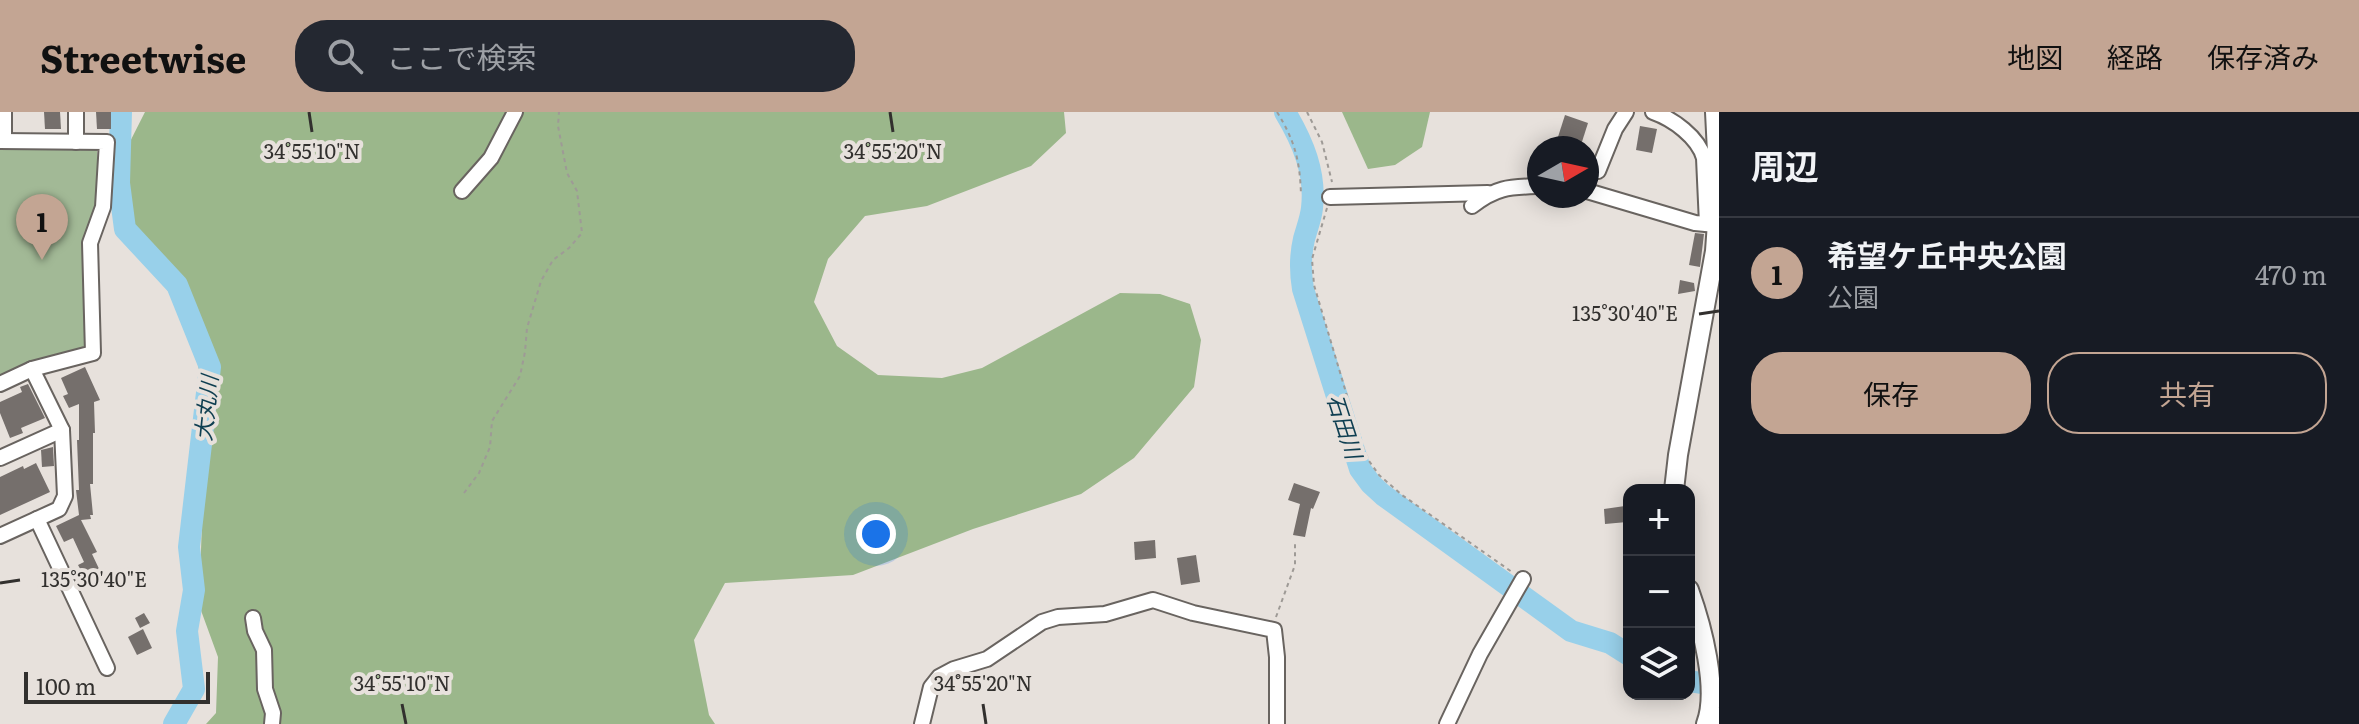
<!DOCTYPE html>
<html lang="ja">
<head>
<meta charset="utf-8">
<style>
  body { margin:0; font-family:Literata,"Noto Sans JP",serif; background:#242831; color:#f1f3f6 }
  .controls { position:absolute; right:24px; bottom:24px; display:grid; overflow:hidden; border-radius:16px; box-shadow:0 4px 20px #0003 }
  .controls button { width:72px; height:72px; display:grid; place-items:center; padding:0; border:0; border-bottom:2px solid #363941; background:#171b24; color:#f1f3f6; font:40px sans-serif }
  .compass { position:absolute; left:1527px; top:24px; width:72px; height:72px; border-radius:50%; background:#171b24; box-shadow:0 4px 20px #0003; rotate:81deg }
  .scale { position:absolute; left:24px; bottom:20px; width:186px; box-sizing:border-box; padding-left:8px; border:4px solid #32302e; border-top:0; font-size:22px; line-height:28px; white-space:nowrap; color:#32302e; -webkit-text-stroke:6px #e7e1dc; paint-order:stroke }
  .you { position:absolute; left:876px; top:422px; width:28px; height:28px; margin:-20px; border:6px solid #fff; border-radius:50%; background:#1a73e8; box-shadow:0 0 0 12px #1a73e833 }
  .badge { display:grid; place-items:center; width:52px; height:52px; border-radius:50%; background:#c3a593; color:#111; font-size:26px; font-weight:700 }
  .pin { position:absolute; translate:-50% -66px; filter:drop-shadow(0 2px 4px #0008) }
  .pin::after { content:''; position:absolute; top:42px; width:28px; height:24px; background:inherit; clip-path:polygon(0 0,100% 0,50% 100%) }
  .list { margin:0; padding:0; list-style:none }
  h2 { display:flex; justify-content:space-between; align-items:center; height:104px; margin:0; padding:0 32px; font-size:34px }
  h2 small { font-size:26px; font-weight:400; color:#9ea1a6 }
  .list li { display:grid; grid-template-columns:52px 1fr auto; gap:24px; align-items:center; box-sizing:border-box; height:112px; padding:0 32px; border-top:2px solid #363941 }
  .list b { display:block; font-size:30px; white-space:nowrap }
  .list p { margin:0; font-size:26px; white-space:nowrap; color:#9ea1a6 }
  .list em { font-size:26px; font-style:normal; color:#9ea1a6 }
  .actions { display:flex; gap:16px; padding:24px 32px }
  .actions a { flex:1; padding:18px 0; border:2px solid #c3a593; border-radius:32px; text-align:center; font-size:28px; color:#c3a593 }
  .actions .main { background:#c3a593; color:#111 }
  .icon { flex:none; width:44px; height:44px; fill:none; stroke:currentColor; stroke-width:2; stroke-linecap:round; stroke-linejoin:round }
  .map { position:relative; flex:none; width:1719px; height:612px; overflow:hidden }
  header { display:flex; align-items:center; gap:48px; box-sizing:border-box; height:112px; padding:0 40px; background:#c3a593; color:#111 }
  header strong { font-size:38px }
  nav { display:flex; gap:44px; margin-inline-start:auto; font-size:28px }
  .search { width:560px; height:72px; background:#242831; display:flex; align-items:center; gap:20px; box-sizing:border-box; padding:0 28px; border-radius:32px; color:#9ea1a6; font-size:30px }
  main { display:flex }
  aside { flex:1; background:#171b24 }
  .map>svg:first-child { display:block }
</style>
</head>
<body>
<header>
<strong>Streetwise</strong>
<div class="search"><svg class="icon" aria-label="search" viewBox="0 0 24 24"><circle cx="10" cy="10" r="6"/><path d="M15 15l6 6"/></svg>ここで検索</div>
<nav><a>地図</a><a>経路</a><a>保存済み</a></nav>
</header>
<main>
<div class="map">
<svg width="1719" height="612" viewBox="0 0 1719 612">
  <rect width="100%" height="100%" fill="#e7e1dc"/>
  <!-- green -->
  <polygon fill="#a2b996" points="0,35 97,35 99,93 85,123 84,137 87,231 81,237 36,248 0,263"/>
  <!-- forest -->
  <g fill="#9bb78b">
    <polygon points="145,0 1064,0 1066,21 1031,54 927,94 865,104 828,147 814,190 837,234 878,263 942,266 982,256 1120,181 1160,182 1190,192 1201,228 1194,275 1134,346 1081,382 973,417 853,463 725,471 694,528 709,603 715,612 206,612 216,601 218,545 199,493 204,356 202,272 190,215 106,77"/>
    <polygon points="1342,0 1430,0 1422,35 1395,53 1368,57"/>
  </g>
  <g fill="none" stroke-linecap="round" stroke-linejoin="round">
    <!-- river -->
    <g stroke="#98d0ea" stroke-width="22">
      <polyline points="121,0 119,71 125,117 177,173 210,255 189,435 194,478 187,519 194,577 174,612"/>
      <path d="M1285 0C1303 30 1316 61 1312 96 1311 106 1307 116 1304 127 1300 144 1300 159 1303 177L1360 357 1371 372 1383 383 1571 519 1610 531 1629 543"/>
      <polyline points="1689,569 1707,572"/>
    </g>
  </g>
  <!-- building -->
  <g fill="#756f6c">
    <polygon points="44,0 60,0 61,17 45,17"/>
    <polygon points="96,0 111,0 111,17 97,17"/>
    <polygon points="1565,3 1588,11 1580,36 1557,28"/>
    <polygon points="1640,14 1657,17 1652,41 1636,38"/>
    <polygon points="1695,121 1704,122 1700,155 1689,153"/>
    <polygon points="1680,168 1694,171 1695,179 1678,182"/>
    <polygon points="85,255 100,288 94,290 95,321 93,321 93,372 90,372 93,403 90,403 91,407 81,408 97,440 92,442 101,461 87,469 78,453 84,450 73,426 64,430 56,414 79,403 76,378 79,378 77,328 79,328 79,292 69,296 63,284 68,282 61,266"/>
    <polygon points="28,272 45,306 21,316 23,321 10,326 0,301 0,290 22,280 20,275"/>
    <polygon points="53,335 54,354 42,355 41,338"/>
    <polygon points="36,351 50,380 0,403 0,365 23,354 24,357"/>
    <polygon points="1294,371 1320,380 1313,397 1311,396 1305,425 1293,423 1300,392 1288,388"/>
    <polygon points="1625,394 1627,410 1605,412 1604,397"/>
    <polygon points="1155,428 1156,446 1135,448 1134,430"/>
    <polygon points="1196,443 1200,470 1181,473 1177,446"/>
    <polygon points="144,501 150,511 140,516 135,506"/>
    <polygon points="143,517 152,536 137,543 128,525"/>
  </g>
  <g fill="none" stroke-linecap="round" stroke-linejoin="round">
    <!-- minor casing -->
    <g stroke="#696460" stroke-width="18">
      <g id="minor">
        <path d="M1653 0C1673 7 1698 25 1704 46L1707 112"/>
        <polyline points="0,29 107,30 103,95 90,131 93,241 32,257 62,318 65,384 59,397 0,424"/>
        <polyline points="4,29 4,0"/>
        <polyline points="76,30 76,0"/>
        <polyline points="1598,59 1615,17 1626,0"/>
        <polyline points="462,79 491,46 515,0"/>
        <polyline points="1587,79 1695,111 1716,113"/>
        <polyline points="1330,85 1488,81"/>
        <path d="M1472 94C1496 75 1509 75 1539 74"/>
        <polyline points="0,272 32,257"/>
        <polyline points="0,346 62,318"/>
        <polyline points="37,407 107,556"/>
        <polyline points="253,506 255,519 264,538 265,577 273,601 272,612"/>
        <polyline points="922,612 931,575 939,565 954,557 987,547 1042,510 1058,505 1105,502 1153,488 1193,501 1274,518 1277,545 1277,612"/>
        <polyline points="1447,612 1480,542 1523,467"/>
        <polyline points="1718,612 1713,604 1719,603"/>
      </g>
    </g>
    <!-- major casing -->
    <g stroke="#696460" stroke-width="22">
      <g id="major">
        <polyline points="1715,0 1719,80"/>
        <polyline points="1674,378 1678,343 1715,139 1719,83"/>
        <path d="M1689 478C1702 514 1719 578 1706 612"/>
      </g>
    </g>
    <!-- path -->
    <g stroke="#9e9a96" stroke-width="2" stroke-dasharray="4 4" stroke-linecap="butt">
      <path d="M1277 0C1295 29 1300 49 1301 83"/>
      <polyline points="1307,0 1322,30 1332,70"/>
      <polyline points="1327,96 1312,147 1314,173 1361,331 1369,349 1379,363 1402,383 1512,460"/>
      <polyline points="464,381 479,361 490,335 492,309 520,264 525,240 527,216 541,169 553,148 569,136 582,121 577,79 567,61 558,14 559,0"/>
      <polyline points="1276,505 1295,453 1295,431"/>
    </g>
    <!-- minor -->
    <use href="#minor" stroke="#fff" stroke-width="14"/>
    <!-- major -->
    <use href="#major" stroke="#fff" stroke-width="18"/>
  </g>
  <!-- ticks -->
  <path fill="none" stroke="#32302e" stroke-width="3" d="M309 0 312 20M890 0 893 20M1699 202 1719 199M0 471 20 468M402 592 406 612M983 592 986 612"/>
  <g text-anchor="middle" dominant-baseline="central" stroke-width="8" stroke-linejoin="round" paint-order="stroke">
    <!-- water labels -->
    <g font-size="22" font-style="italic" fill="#0e3e51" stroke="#e7e1dc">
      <text transform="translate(205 296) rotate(-84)">大丸川</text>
      <text transform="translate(1346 314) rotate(72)">石田川</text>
    </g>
  </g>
  <g font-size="20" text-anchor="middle" fill="#32302e" stroke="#e7e1dc" stroke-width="8" stroke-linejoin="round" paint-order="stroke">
    <text x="312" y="47">34°55'10"N</text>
    <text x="893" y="47">34°55'20"N</text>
    <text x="1625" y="209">135°30'40"E</text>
    <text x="94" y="475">135°30'40"E</text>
    <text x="402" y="579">34°55'10"N</text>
    <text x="983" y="579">34°55'20"N</text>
  </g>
</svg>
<div class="controls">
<button>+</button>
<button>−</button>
<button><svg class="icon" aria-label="layers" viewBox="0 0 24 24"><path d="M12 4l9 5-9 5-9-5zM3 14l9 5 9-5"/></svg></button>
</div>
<svg class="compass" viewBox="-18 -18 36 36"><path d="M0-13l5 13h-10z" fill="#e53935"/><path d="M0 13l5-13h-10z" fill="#9ea1a6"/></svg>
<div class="scale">100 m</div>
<div class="you"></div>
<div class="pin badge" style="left:42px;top:148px">1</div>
</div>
<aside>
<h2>周辺<small></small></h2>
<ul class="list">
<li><span class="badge">1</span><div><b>希望ケ丘中央公園</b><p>公園</p></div><em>470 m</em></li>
</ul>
<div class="actions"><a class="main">保存</a><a>共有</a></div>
</aside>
</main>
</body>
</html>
